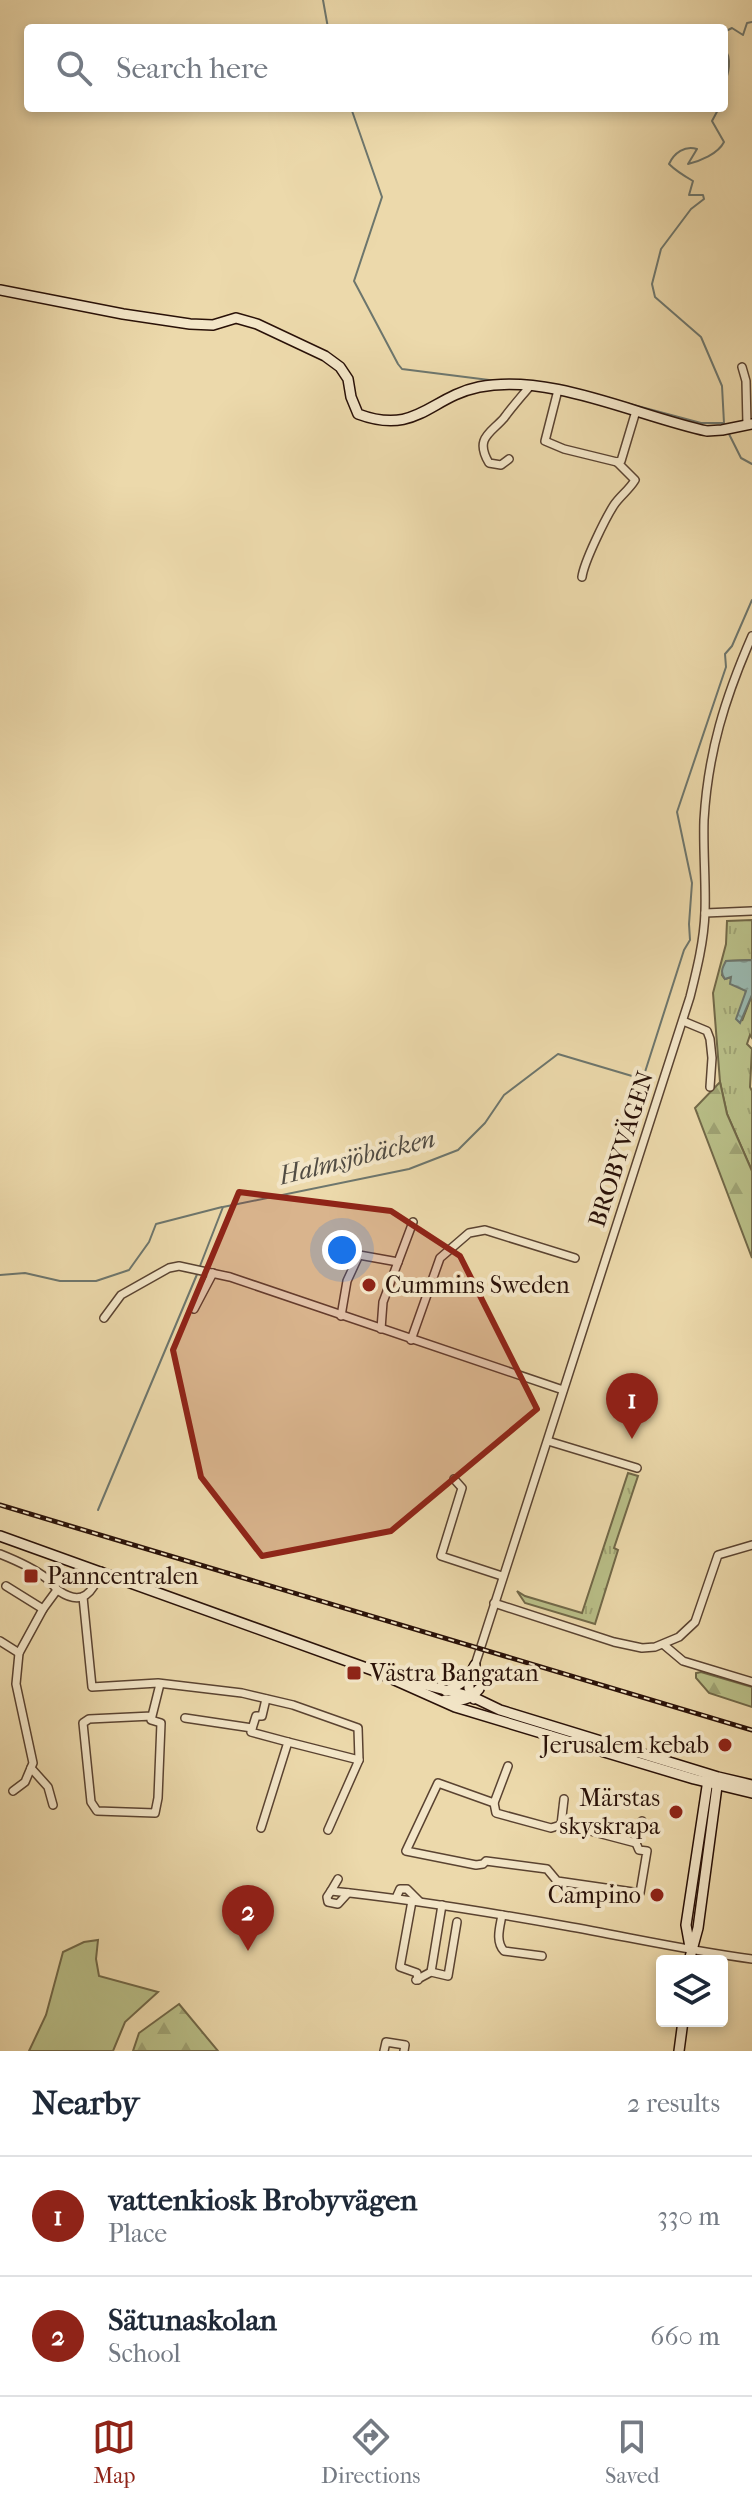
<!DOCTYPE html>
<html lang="en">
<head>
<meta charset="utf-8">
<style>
  body { margin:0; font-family:"IM FELL French Canon",serif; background:#f2f2f3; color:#1f2937 }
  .controls { position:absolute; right:24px; bottom:24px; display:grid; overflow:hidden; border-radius:8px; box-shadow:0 4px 12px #0003 }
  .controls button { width:72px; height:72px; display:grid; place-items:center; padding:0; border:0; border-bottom:2px solid #e0e1e3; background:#fff; color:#1f2937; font:40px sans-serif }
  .you { position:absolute; left:342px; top:1250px; width:28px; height:28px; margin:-20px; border:6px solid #fff; border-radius:50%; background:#1a73e8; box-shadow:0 0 0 12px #1a73e833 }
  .badge { display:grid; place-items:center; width:52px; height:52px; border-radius:50%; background:#8f2418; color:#fff; font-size:26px; font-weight:700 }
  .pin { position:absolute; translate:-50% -66px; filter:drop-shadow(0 2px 4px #0008) }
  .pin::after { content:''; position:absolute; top:42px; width:28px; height:24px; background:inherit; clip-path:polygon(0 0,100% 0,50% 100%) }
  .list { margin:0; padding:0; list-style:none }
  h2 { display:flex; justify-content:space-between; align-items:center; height:104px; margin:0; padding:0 32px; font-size:34px }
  h2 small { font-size:26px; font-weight:400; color:#747a83 }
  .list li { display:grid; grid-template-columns:52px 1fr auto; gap:24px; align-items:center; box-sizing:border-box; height:120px; padding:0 32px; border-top:2px solid #e0e1e3 }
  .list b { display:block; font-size:30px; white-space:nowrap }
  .list p { margin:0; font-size:26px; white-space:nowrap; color:#747a83 }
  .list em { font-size:26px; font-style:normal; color:#747a83 }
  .icon { flex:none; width:44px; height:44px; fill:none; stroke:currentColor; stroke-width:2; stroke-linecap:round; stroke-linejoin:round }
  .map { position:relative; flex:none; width:752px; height:2051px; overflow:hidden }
  .search { position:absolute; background:#fff; box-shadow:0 4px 12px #0003; left:24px; right:24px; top:24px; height:88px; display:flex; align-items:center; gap:20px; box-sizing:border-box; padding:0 28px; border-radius:8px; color:#747a83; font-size:30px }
  .sheet { height:344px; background:#fff }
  nav { display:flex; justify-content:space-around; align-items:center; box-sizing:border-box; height:112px; border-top:2px solid #e0e1e3; background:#fff; font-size:22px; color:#747a83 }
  nav a { display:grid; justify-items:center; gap:4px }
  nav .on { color:#8f2418 }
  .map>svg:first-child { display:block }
</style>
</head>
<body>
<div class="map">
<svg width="752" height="2051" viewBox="0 0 752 2051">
  <defs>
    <pattern id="grass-tufts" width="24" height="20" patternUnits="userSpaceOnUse" patternTransform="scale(2)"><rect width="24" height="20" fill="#b9bf88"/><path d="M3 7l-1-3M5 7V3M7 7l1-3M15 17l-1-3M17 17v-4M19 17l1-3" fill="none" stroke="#9fa374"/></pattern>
    <pattern id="forest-firs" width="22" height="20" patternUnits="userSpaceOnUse" patternTransform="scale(2)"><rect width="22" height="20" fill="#b9bf88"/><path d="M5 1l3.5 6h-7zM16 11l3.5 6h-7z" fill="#9fa374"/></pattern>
    <pattern id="water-ripples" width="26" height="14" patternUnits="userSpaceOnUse" patternTransform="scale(2)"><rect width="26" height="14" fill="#9ab9b0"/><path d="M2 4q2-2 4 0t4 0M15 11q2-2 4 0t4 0" fill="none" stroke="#859e96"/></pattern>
  </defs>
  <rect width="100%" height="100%" fill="#ecd9ab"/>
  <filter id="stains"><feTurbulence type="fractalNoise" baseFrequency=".0025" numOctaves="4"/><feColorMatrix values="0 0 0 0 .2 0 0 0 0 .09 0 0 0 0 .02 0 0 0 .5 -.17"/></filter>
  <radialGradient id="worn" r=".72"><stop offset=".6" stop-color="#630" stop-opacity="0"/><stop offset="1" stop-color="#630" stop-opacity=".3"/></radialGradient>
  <!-- grass -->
  <g fill="url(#grass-tufts)" stroke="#716848" stroke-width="2">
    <polygon points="752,920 752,960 726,961 722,975 725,979 731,977 737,986 746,991 742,1021 752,995 752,1038 750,1035 747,1044 752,1049 750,1087 752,1091 752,1171 727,1114 720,1082 713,993 726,944 727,921"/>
    <polygon points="628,1473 638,1476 614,1548 618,1550 595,1624 525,1603 517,1591 525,1596 582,1613"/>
  </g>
  <!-- forest -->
  <g fill="url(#forest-firs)" stroke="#716848" stroke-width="2">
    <polygon points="720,1082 727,1114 752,1171 752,1258 695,1108"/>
    <polygon points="701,1672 752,1687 752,1707 709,1693 696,1678 696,1673"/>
    <polygon points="179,2004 218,2051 133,2051 139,2033"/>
  </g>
  <!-- green -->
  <polygon fill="#b9bf88" stroke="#716848" stroke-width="2" points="98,1940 96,1959 99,1976 158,1992 125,2022 113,2051 29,2051 46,2015 63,1952 84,1942"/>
  <!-- water -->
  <path fill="url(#water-ripples)" stroke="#6d766d" stroke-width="2" d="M752 960V995L740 1023 736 1019 746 991 730 984 731 977 725 979C720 973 722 968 726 961Z"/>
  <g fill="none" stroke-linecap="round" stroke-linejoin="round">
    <!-- stream -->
    <g stroke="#6d766d" stroke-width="2">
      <polyline points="323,0 328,28"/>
      <polyline points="724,32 732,28 743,35 747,23 752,22"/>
      <path d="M724 48C733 59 728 74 724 86"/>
      <polyline points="351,108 382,197 354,281 398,364 402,369 497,381"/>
      <polyline points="527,381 556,385"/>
      <path d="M570 388 701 423H724L722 386 701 337 655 297 652 284 661 249 691 209 704 199 703 195H689L693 181C686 177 675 170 669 164 674 153 685 145 697 149L688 164C700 161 718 154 724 142L712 121 719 108"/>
      <polyline points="728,432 741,458 752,464"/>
      <polyline points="200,1266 223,1207 409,1169 458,1150 485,1123 504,1095 558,1054 632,1076 645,1072 684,950 690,940 689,924 692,883 677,812 726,667 725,654 732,646 752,600"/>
      <polyline points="0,1275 25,1273 60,1281 96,1281 129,1270 149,1242 156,1224 222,1207"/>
      <polyline points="98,1510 198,1272"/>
    </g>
    <!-- street casing -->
    <g stroke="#5a4331" stroke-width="10">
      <g id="street">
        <polyline points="742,367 746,381 747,425"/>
        <polyline points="558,390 545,441 564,449 617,462 621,461 636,411"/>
        <path d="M509 459 501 465 489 463C474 438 491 433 504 418 512 407 521 397 530 386"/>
        <path d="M582 577C584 562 605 519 614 505 620 496 629 490 635 480L617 462"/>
        <polyline points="705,913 752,911"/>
        <polyline points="683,1021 707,1031 710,1039 712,1058 710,1087"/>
        <polyline points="194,1309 213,1273"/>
        <polyline points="341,1316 347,1281 359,1255 398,1262"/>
        <polyline points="104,1318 121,1295 169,1268 179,1266 230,1277 563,1390"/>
        <polyline points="381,1329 383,1302 413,1222"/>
        <polyline points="411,1340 440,1258 469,1233 485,1230 575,1258"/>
        <polyline points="548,1441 637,1468"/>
        <polyline points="454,1479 462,1488 441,1556 502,1576"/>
        <path d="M0 1554C15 1560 32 1567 46 1578 51 1582 54 1587 59 1591 83 1607 93 1592 101 1571"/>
        <polyline points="6,1586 43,1609"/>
        <polyline points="83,1597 92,1687 158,1683 242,1693 293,1705 358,1728 359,1760"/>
        <polyline points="494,1603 614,1642 642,1648 655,1647 679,1637 695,1622 718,1555 752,1545"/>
        <polyline points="0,1641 19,1653"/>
        <polyline points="664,1645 683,1661 752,1682"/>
        <path d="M475 1665 690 997C697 969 704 941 705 912 706 882 703 851 704 820 708 752 725 698 752 636"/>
        <polyline points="152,1716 89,1719 83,1723 91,1802 97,1811 155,1813 158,1798 161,1723 151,1720 160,1684"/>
        <polyline points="185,1718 252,1728"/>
        <polyline points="288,1742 359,1760 328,1830"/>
        <polyline points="508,1766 494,1803 438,1783 406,1851 476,1865 483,1864 486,1861 547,1869 557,1881 640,1893 647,1851 639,1850 636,1843 642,1821"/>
        <polyline points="31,1768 48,1787 53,1805"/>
        <polyline points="13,1791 25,1782 33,1763 16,1684 19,1653 43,1609 57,1590"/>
        <polyline points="494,1803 496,1813 551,1828 564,1824 636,1843"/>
        <polyline points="561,1825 564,1799"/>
        <polyline points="261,1828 288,1742 251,1732 256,1716 262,1716 266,1699"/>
        <path d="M338 1879 331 1891C410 1899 488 1912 566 1926 628 1937 690 1951 752 1959"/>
        <polyline points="331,1891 327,1897 328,1902 338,1904 348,1893"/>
        <polyline points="396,1898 400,1889 407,1889 419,1901"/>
        <polyline points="412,1901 400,1967 417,1973 418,1980"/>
        <path d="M502 1915C500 1927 495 1941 504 1951L542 1956"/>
        <polyline points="431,1972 442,1905"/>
        <polyline points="416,1980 431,1972 448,1976 457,1922"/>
        <polyline points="384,2051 386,2042 405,2045 404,2051"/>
      </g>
    </g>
    <!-- secondary casing -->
    <g stroke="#291108" stroke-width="12">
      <g id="secondary">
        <path d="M0 290 123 314 190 324 213 325 236 318 257 324 325 356 340 367 348 379 351 397 358 414C417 436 430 397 479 387 551 373 637 416 707 431L722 430 752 424"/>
        <polyline points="0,1536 372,1670 455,1707 694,1779 752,1793"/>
        <polyline points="469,1678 469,1688 474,1699"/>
        <polyline points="410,1681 473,1697 500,1710 718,1777 752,1785"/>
        <path d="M446 1691C460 1685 468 1680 475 1665"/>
        <path d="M445 1700C460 1701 469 1701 479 1689"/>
        <polyline points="690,1947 686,1925 708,1780"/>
        <polyline points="689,1961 698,1928 718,1779"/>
        <polyline points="679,2051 683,2021"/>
      </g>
    </g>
    <!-- street -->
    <use href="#street" stroke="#f3e6c8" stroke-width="7"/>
    <!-- secondary -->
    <use href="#secondary" stroke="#f3e6c8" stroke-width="9"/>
    <!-- rail casing -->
    <g stroke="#291108" stroke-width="5">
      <polyline id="rail" points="0,1505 752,1730"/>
    </g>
    <!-- rail -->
    <use href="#rail" stroke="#f3e6c8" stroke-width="2" stroke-dasharray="6" stroke-linecap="butt"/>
  </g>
  <!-- marked area -->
  <path fill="#8f2418" fill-opacity="0.2" stroke="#8f2418" stroke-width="6" stroke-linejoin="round" d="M239 1192 391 1211 460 1256 537 1409 391 1531 262 1556 201 1477 173 1350Z"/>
  <!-- markers -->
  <g fill="#8f2418" stroke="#f3e6c8" stroke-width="3">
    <circle cx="369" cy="1285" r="8"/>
    <rect x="23" y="1568" width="16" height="16" rx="4"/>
    <rect x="346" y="1665" width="16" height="16" rx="4"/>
    <circle cx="725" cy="1745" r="8"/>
    <circle cx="676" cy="1812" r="8"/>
    <circle cx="657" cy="1895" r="8"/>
  </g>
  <g text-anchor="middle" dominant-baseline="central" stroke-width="8" stroke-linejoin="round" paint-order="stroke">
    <!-- street labels -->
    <g font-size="24" fill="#291108" stroke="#f3e6c8">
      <text transform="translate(621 1149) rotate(-72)">BROBYVÄGEN</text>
    </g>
    <!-- poi labels -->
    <g font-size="24" fill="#291108" stroke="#f3e6c8" text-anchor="start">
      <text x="385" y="1285">Cummins Sweden</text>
      <text x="47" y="1576">Panncentralen</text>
      <text x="370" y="1673">Västra Bangatan</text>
      <text x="709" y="1745" text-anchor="end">Jerusalem kebab</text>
      <text x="660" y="1798" text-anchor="end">Märstas<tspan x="660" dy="28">skyskrapa</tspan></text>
      <text x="641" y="1895" text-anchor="end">Campino</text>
    </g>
    <!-- water labels -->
    <g font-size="26" font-style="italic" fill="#514c43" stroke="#f3e6c8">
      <text transform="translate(357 1157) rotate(-14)">Halmsjöbäcken</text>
    </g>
  </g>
  <rect width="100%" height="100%" filter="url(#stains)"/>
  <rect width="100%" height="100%" fill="url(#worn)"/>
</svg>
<div class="controls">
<button><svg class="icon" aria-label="layers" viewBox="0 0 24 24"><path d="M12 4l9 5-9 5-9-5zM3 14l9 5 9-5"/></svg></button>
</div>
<div class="you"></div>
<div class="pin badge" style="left:632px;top:1439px">1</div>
<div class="pin badge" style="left:248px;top:1951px">2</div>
<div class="search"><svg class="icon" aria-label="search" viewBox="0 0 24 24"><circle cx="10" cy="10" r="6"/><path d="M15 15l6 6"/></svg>Search here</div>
</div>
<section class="sheet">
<h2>Nearby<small>2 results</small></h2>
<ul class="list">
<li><span class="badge">1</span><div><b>vattenkiosk Brobyvägen</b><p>Place</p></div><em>330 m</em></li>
<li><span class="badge">2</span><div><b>Sätunaskolan</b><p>School</p></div><em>660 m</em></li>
</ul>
</section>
<nav>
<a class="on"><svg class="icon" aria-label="map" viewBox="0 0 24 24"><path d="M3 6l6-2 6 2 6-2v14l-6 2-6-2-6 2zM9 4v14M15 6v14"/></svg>Map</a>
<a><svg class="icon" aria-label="directions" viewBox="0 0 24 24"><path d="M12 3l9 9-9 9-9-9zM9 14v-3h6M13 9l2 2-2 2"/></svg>Directions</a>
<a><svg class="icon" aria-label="saved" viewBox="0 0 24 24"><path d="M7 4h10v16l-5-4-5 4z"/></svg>Saved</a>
</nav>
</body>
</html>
